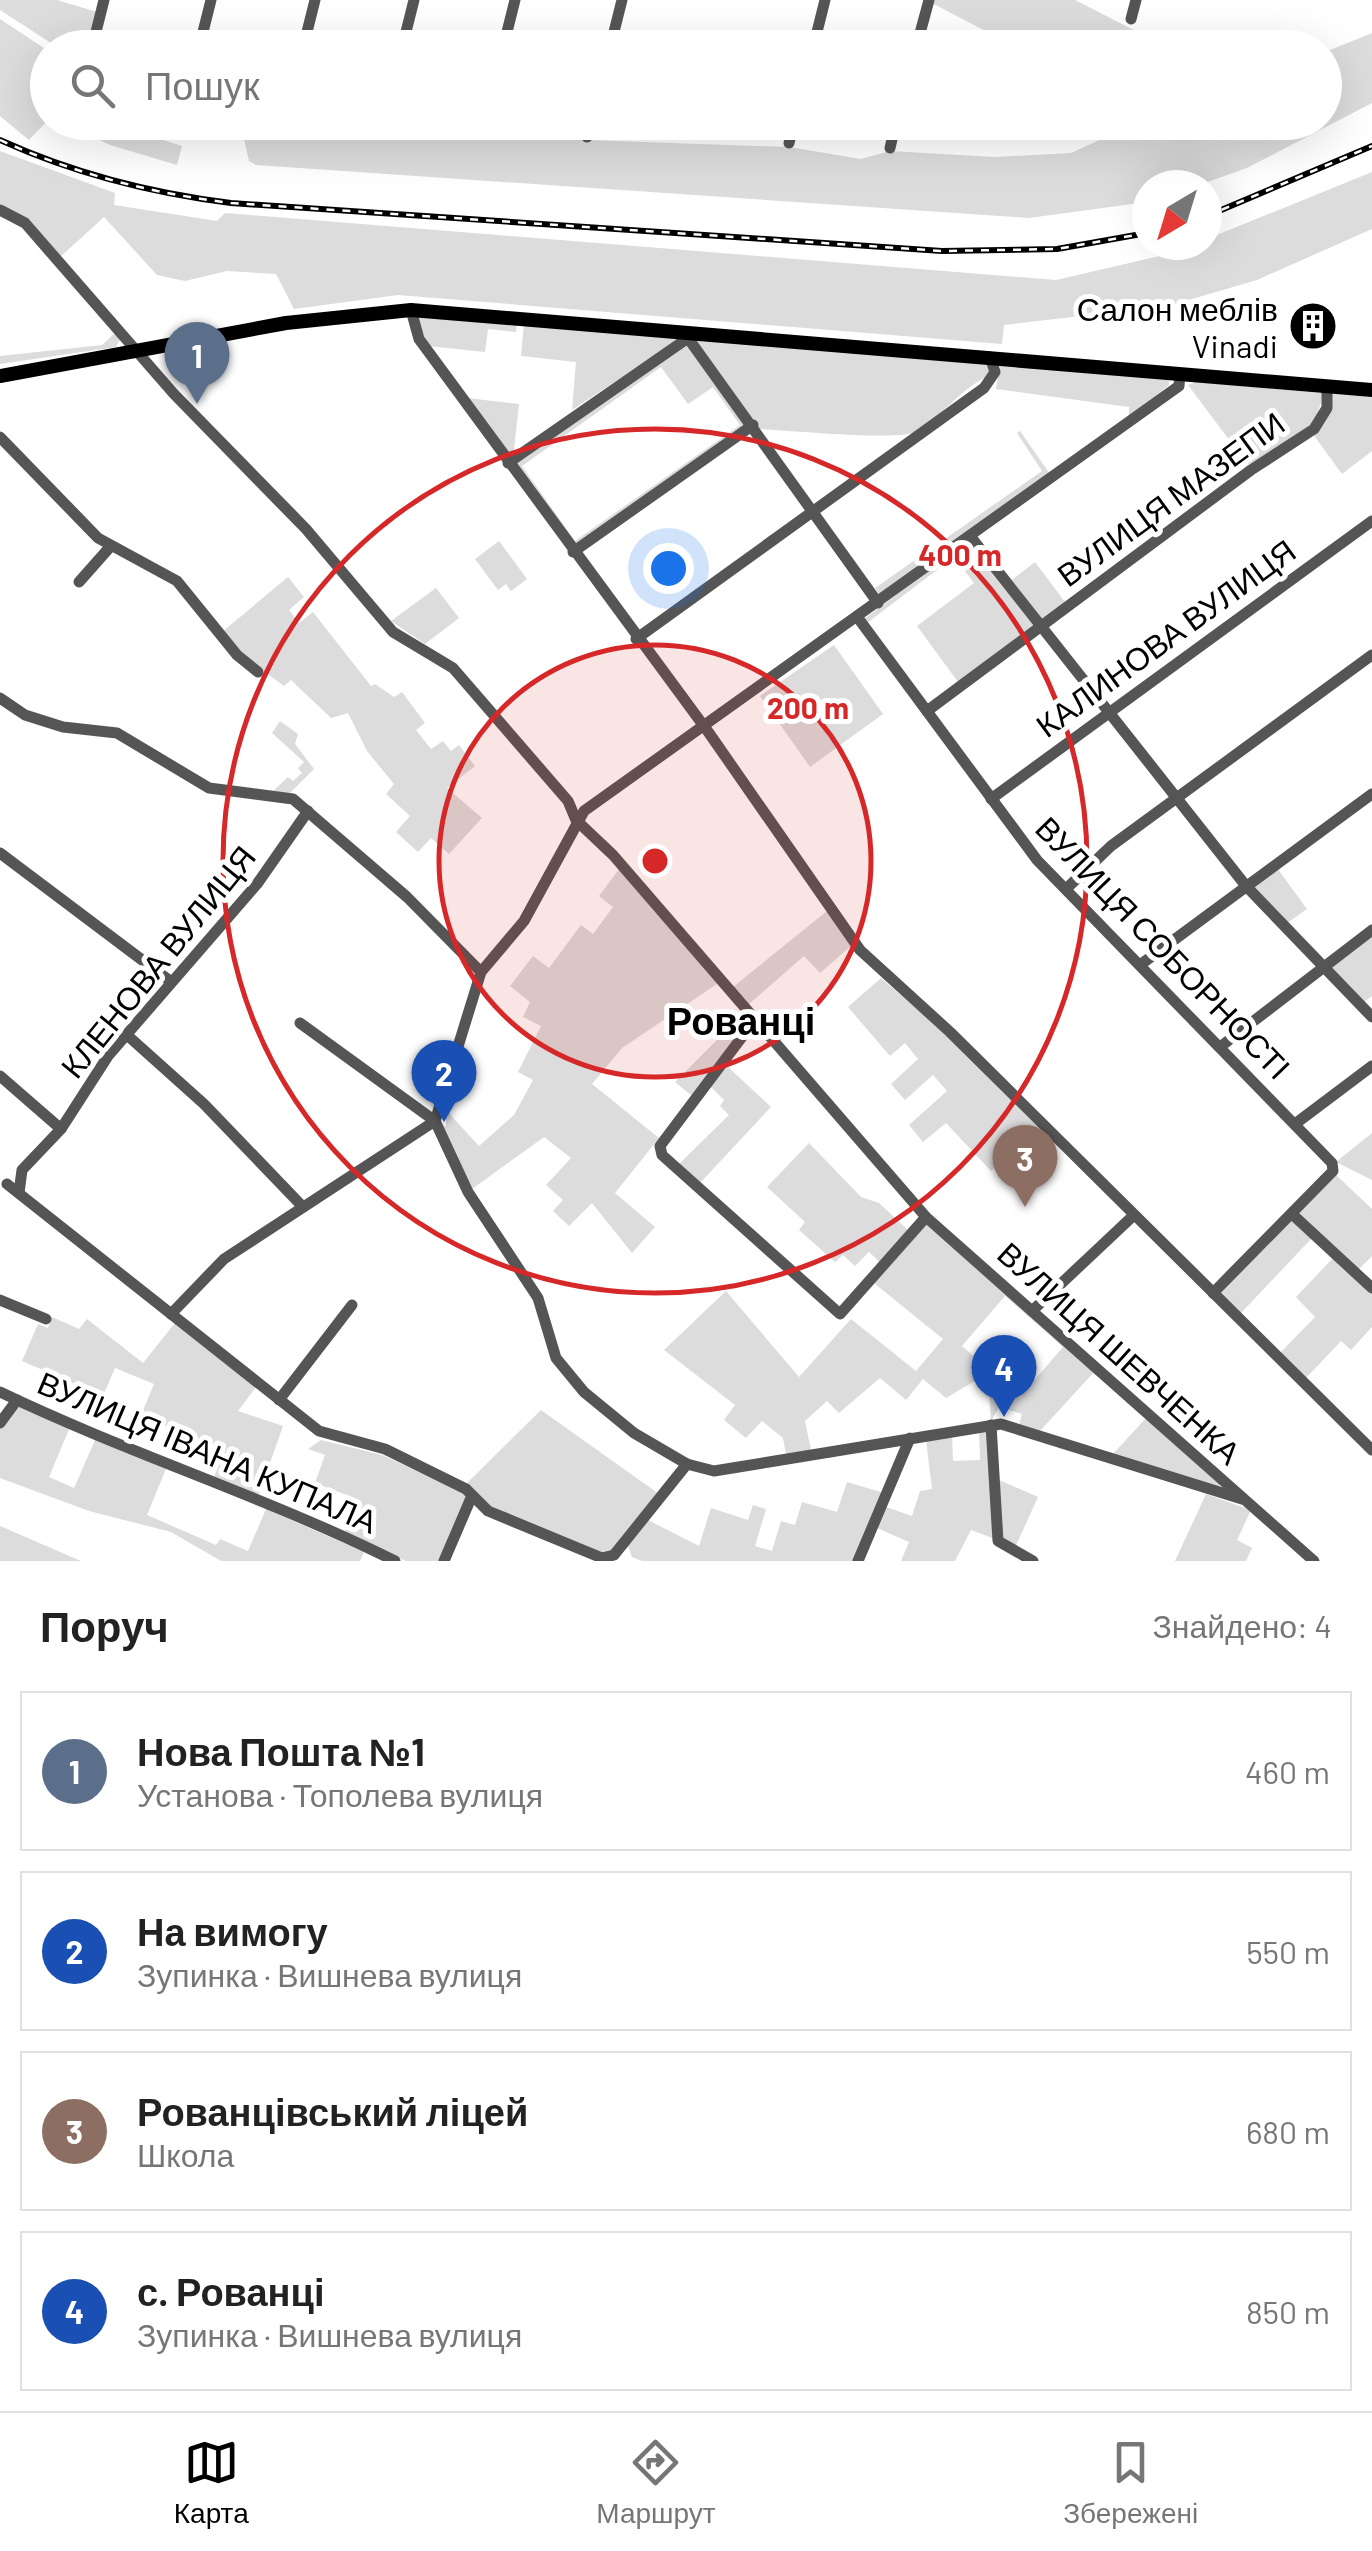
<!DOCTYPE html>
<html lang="uk">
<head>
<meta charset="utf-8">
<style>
  body { margin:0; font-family:Barlow,sans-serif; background:#f6f6f6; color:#222 }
  .compass { position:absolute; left:1132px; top:170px; width:90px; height:90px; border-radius:50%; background:#fff; box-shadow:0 10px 40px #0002; rotate:218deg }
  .you { position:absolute; left:668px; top:568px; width:35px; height:35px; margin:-25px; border:8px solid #fff; border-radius:50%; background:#1a73e8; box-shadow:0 0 0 15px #1a73e833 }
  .badge { display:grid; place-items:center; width:65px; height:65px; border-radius:50%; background:#000; color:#fff; font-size:32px; font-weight:700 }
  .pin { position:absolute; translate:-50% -82px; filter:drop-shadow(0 2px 5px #0008) }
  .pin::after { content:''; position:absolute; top:52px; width:35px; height:30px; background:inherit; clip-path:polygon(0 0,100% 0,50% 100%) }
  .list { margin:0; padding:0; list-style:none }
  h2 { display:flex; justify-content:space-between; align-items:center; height:130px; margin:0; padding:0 40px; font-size:42px }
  h2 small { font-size:32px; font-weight:400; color:#767676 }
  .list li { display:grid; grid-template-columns:65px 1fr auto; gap:30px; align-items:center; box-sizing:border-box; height:160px; margin:0 20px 20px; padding:0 20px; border:2px solid #e0e0e0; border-radius:0px }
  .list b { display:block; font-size:38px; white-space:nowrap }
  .list p { margin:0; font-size:32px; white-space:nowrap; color:#767676 }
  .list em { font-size:32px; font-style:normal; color:#767676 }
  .icon { flex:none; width:55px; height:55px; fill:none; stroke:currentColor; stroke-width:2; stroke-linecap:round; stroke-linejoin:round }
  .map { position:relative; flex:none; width:1372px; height:1561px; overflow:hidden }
  .search { position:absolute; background:#fff; box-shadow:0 10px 40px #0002; left:30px; right:30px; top:30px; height:110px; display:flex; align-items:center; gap:25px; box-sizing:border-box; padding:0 35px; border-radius:55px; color:#767676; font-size:38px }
  .sheet { height:850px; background:#fff }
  nav { display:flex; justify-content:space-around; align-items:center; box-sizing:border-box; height:140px; border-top:2px solid #e0e0e0; background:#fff; font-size:28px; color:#767676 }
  nav a { display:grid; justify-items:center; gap:5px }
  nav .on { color:#000 }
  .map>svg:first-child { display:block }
</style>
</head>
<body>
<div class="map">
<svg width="1372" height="1561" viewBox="0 0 1372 1561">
  <rect width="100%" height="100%" fill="#fff"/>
  <!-- green -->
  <g fill="#dcdcdc" fill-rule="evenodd">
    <polygon points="0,0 57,0 97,12 88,47 57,47 0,10"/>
    <polygon points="926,0 1075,0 1167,47 1016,47"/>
    <polygon points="0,19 47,50 47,121 29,140 0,116"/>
    <polygon points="1372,33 1372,103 1247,168 1199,185 1147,185 1147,202 1029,218 256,165 249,161 244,139 248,123 383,129 384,123 405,122 587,140 789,147 861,159 890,151 995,157 1071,153 1136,123 1324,122 1325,52"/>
    <polygon points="63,123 151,123 148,135 182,146 177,165 110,145"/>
    <polygon points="0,151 115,193 114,205 217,221 225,213 1056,280 1207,245 1207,239 1372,172 1372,229 1257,280 1168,306 1004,325 1002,344 398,295 294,309 276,274 227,271 185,281 157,275 104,217 59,258 28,220 0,206"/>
    <polygon points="415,315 517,322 516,332 488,329 485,352 428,346"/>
    <polygon points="524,323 678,335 678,340 572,410 576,362 521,356"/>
    <polygon points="117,331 120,340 116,347 0,364 0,356 102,345"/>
    <path d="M691 337 987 363 991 369 988 376C959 390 944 415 915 432 899 441 785 430 759 429Z"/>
    <path d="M688 342 750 424 574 548 513 464ZM661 367 688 404 713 387 740 425 575 541 522 466Z"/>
    <polygon points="1000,364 1169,380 1169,385 1129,417 1129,407 996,389"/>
    <path d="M1196 382 1322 393C1321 432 1279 450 1248 465L1188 385Z"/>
    <polygon points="1332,394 1372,397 1372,451 1342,474 1312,433"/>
    <polygon points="467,398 519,404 514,450 507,455"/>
    <polygon points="1020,431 1050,474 880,596 875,588 1042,471 1017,433"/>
    <polygon points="970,540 1036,623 958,682 917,626 974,583 954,557 867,623 864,619"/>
    <polygon points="499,541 527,579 511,591 506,584 498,590 475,559"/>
    <polygon points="1035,562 1065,602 1042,619 1012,580"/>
    <polygon points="288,577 304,597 289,610 299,623 313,612 371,686 375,684 394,697 402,692 425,723 416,730 431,749 443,741 451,751 459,745 475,766 447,788 482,818 449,854 431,838 418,852 396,832 410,816 386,794 394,784 367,751 348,713 331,718 291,680 284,686 239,653 222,632"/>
    <polygon points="436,588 459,618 425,644 391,621"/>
    <polygon points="834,645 883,714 810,767 760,696"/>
    <polygon points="280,721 298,734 295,744 314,769 289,794 273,791 288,777 293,781 302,773 298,768 304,762 272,733"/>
    <polygon points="620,868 717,984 622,1048 592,1084 659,1138 615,1193 655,1227 632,1253 592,1203 569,1226 553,1211 563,1200 546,1185 571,1158 544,1137 472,1189 442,1126 446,1126 446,1110 479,1146 514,1115 533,1080 518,1072 541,1026 523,1017 530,1002 510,986 533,956 549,968 581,925 593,934 613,907 599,896"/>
    <polygon points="1277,868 1307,909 1286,924 1253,886"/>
    <polygon points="827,911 851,946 820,973 804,956 748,1005 733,987"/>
    <polygon points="1372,936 1372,996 1364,1002 1329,967"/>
    <polygon points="881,978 947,1035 1039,1127 991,1171 946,1123 923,1142 909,1125 947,1091 933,1075 905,1100 891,1084 918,1059 905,1043 890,1056 848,1007"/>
    <polygon points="727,1030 736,1038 692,1096 675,1082"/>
    <polygon points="726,1065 771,1107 700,1183 679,1164 729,1115 720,1106 724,1100 710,1086"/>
    <polygon points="1372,1133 1372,1180 1336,1162"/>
    <polygon points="809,1143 861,1197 879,1203 909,1231 882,1264 869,1252 855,1266 843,1255 835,1262 799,1230 805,1222 767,1187"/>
    <polygon points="1335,1174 1372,1209 1372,1256 1358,1270 1298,1213"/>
    <polygon points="1292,1219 1312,1238 1240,1314 1219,1292"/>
    <path d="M927 1222 1095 1371 1040 1431 1019 1425 1022 1414 999 1407 991 1421 989 1389 978 1379 946 1398 923 1379 906 1400 880 1378 839 1413 827 1401 805 1421 811 1450 786 1454 783 1438 762 1421 746 1438 724 1420 735 1405 664 1350 726 1291 799 1377 851 1319 916 1371 943 1339 874 1283ZM1005 1296 1063 1347 1020 1397 962 1346Z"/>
    <polygon points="1334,1257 1372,1293 1372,1327 1351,1350 1341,1341 1306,1378 1280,1353 1315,1317 1296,1297"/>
    <polygon points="52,1317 79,1329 87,1319 143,1363 175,1323 256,1387 238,1411 283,1426 258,1497 213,1479 225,1451 141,1415 154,1384 115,1368 103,1396 22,1361 38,1324 48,1328"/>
    <polygon points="17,1404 70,1427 49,1477 74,1488 96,1438 166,1469 147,1515 216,1545 220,1539 248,1551 266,1509 364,1552 360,1561 221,1561 171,1532 89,1511 0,1478 0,1428"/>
    <polygon points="541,1410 659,1494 610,1552 602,1555 490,1508 465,1485"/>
    <polygon points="1147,1417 1220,1484 1219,1486 1113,1454"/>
    <polygon points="989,1430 995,1539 971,1530 955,1561 901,1561 909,1542 877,1528 886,1507 912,1516 920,1491 932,1489 926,1440 952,1436 953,1461 980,1460 979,1431"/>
    <polygon points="321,1440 382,1455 464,1493 467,1499 441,1561 406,1561 345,1531 357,1499 315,1483 325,1455 308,1449"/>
    <polygon points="997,1479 1038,1497 1014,1550 1003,1545"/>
    <polygon points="847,1482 884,1493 855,1561 642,1561 632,1557 628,1546 648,1520 699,1546 711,1508 748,1520 753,1505 766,1509 755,1546 772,1551 781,1521 795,1525 802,1502 837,1512"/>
    <polygon points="1206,1494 1251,1510 1237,1540 1252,1548 1246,1561 1175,1561"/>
    <polygon points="0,1526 81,1561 0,1561"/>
  </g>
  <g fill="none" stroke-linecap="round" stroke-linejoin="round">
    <!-- minor -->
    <g stroke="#555" stroke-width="11">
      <polyline points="1131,19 1136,0"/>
      <polyline points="92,48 104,0"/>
      <polyline points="199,48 211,0"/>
      <polyline points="303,48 315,0"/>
      <polyline points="402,48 414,0"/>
      <polyline points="503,48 515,0"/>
      <polyline points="610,48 622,0"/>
      <polyline points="813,48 825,0"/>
      <polyline points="916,48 929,0"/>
      <polyline points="481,128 483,122"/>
      <polyline points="587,137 591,122"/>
      <polyline points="789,143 794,122"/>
      <polyline points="890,148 896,122"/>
      <polyline points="0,210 25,223 174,394 306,529 393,632 453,668 568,801 576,820 613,855 926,1217 1314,1561"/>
      <polyline points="411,310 419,339 709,733 860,950 950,1032 1372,1450"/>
      <polyline points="680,334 688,338 878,603"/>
      <polyline points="0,437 98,538 177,581 237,655 258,672"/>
      <polyline points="508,463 688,338"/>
      <polyline points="970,536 1246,886 1372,1017"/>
      <polyline points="573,552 753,425"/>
      <polyline points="79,582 110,547"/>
      <polyline points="858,618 1037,860 1332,1163 1333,1171 1213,1293"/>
      <polyline points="636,639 984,388 995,372 990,357"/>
      <polyline points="0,698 25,715 63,727 117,733 209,788 293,799 407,897 481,972"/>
      <polyline points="927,711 1251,470 1314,429 1327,408 1327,387"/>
      <polyline points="991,799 1372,521"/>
      <polyline points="0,853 170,981"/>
      <polyline points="1066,889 1111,846 1372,655"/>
      <polyline points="1140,965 1372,794"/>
      <polyline points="754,1021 660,1146 662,1155 840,1314 926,1217"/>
      <polyline points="300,1023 435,1121 468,1192 538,1298 556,1358 584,1392 634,1433 687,1464 714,1471 1001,1424 1242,1499"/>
      <polyline points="127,1035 204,1104 303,1207"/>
      <polyline points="1220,1047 1372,930"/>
      <polyline points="0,1076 61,1129"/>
      <polyline points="1295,1124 1372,1066"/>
      <polyline points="7,1184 319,1431 385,1449 466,1489 488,1511 602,1558 614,1555 687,1464"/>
      <polyline points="19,1193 22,1170 61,1129 108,1056 257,884 308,811"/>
      <polyline points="1292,1214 1372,1288"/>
      <polyline points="0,1300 46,1319"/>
      <polyline points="1032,1311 1134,1215"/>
      <polyline points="171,1314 224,1259 435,1121 481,972 524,921 584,811 1179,386 1180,374"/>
      <path d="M0 1392C129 1454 267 1497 395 1561"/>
      <polyline points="279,1400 352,1305"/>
      <polyline points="0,1423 17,1400"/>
      <polyline points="991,1425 998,1541 1033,1561"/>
      <polyline points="444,1561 471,1498"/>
      <polyline points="858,1561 910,1438"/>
    </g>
    <!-- major -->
    <polyline stroke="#000" stroke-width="14" points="0,376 286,323 411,310 1372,390"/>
    <!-- rail casing -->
    <g stroke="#000" stroke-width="6">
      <g id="rail">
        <path d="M0 140C75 174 150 193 231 203L942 251 1057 249 1147 233"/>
        <polyline points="1207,216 1372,146"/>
      </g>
    </g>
    <!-- rail -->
    <use href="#rail" stroke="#fff" stroke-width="2.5" stroke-dasharray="8" stroke-linecap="butt"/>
  </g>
  <!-- distance rings -->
  <circle cx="655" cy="861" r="216" fill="#d62828" fill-opacity=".12"/>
  <g fill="none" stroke="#d62828" stroke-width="5">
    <circle cx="655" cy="861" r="216"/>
    <circle cx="655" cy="861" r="432"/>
  </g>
  <!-- icons -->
  <defs>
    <g id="building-disc" transform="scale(2.5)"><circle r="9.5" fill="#000" stroke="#fff"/><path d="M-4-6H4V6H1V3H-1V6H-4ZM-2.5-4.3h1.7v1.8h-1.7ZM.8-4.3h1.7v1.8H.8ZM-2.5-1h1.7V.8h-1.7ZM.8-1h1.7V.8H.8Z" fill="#fff"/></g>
  </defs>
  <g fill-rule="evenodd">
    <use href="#building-disc" x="1313" y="326"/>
  </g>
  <g text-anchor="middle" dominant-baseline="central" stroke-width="10" stroke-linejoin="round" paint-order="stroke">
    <!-- poi labels -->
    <g font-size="32" fill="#000" stroke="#fff" text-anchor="end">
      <text x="1278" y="308">Салон меблів<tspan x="1278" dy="37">Vinadi</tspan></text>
    </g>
    <!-- street labels -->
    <g font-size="32" fill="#000" stroke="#fff">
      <text transform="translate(1170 498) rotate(-36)">ВУЛИЦЯ МАЗЕПИ</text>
      <text transform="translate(1165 637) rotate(-36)">КАЛИНОВА ВУЛИЦЯ</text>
      <text transform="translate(1164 947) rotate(46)">ВУЛИЦЯ СОБОРНОСТІ</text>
      <text transform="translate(157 961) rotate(-51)">КЛЕНОВА ВУЛИЦЯ</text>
      <text transform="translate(1120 1352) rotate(42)">ВУЛИЦЯ ШЕВЧЕНКА</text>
      <text transform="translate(208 1451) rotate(23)">ВУЛИЦЯ ІВАНА КУПАЛА</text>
    </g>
    <!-- quarter labels -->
    <g font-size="38" font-weight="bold" fill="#000" stroke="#fff">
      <text x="741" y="1020">Рованці</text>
    </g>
  </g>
  <circle cx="655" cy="861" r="15" fill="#d62828" stroke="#fff" stroke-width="5"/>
  <g font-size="30" text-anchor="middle" font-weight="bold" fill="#d62828" stroke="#fff" stroke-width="10" stroke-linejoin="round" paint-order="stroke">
    <text x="960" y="566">400 m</text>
    <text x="808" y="719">200 m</text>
  </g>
</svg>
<svg class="compass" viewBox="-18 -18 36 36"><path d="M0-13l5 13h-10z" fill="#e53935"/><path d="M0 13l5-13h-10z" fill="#767676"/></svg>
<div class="you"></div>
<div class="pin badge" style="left:197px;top:404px;background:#5c6f8a">1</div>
<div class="pin badge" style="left:444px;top:1122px;background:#1a4fb4">2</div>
<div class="pin badge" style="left:1025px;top:1207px;background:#8d6e63">3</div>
<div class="pin badge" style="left:1004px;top:1417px;background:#1a4fb4">4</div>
<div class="search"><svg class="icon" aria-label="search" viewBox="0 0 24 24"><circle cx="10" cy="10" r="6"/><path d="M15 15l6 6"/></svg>Пошук</div>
</div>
<section class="sheet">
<h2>Поруч<small>Знайдено: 4</small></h2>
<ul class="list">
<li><span class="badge" style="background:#5c6f8a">1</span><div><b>Нова Пошта №1</b><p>Установа · Тополева вулиця</p></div><em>460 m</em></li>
<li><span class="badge" style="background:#1a4fb4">2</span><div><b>На вимогу</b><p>Зупинка · Вишнева вулиця</p></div><em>550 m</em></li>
<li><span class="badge" style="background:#8d6e63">3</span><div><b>Рованцівський ліцей</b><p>Школа</p></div><em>680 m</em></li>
<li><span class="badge" style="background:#1a4fb4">4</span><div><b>с. Рованці</b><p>Зупинка · Вишнева вулиця</p></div><em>850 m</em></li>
</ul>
</section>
<nav>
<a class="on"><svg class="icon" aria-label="map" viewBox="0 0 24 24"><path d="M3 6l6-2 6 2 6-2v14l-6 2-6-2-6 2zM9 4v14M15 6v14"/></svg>Карта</a>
<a><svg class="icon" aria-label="directions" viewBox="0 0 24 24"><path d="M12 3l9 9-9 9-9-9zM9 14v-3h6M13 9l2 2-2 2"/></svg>Маршрут</a>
<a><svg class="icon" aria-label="saved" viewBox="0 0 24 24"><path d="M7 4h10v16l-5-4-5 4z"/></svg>Збережені</a>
</nav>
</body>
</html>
